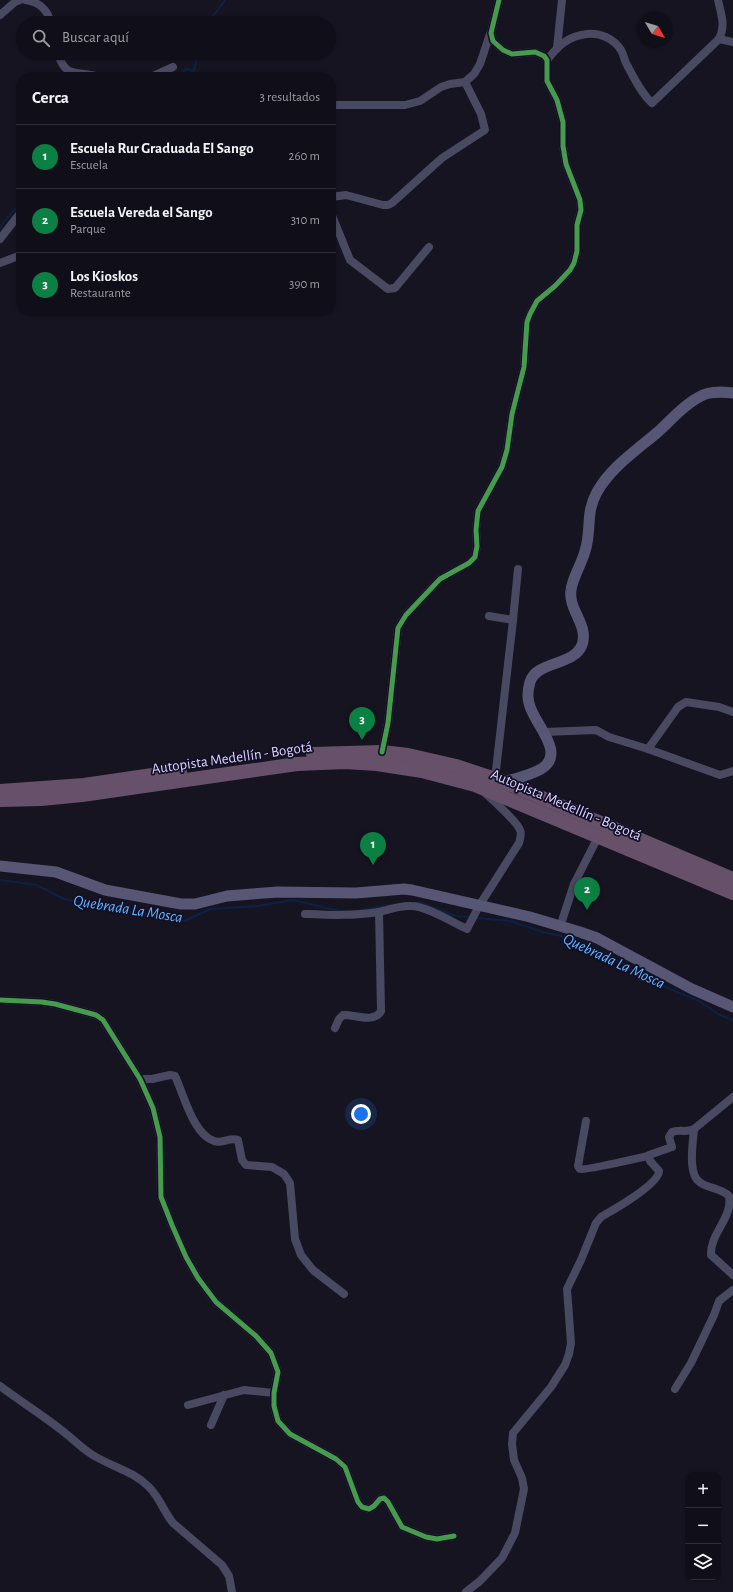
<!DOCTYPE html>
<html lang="es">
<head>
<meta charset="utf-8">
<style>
  body { margin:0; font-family:"Alegreya Sans",sans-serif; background:#1e1d26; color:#f1f3f6 }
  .controls { position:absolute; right:12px; bottom:12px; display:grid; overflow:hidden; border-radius:8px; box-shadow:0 1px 3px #0004 }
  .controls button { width:36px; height:36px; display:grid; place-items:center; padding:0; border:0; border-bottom:1px solid #302f38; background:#100f19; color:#f1f3f6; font:20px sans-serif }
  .compass { position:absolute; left:637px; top:12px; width:36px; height:36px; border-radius:50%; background:#100f19; box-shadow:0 1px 3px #0004; rotate:128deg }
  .you { position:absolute; left:361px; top:1114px; width:14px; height:14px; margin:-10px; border:3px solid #fff; border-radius:50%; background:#1a73e8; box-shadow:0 0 0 6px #1a73e833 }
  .badge { display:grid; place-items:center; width:26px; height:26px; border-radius:50%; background:#0b8043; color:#fff; font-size:13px; font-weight:700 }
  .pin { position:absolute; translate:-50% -33px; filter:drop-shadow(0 1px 2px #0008) }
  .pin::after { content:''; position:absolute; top:21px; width:14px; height:12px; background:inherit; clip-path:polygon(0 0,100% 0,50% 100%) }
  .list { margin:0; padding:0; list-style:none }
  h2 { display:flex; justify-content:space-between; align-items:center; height:52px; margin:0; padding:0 16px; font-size:17px }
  h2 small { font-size:13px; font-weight:400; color:#9c9ca2 }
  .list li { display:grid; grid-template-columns:26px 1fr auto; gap:12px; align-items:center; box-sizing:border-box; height:64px; padding:0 16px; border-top:1px solid #302f38 }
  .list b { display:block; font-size:15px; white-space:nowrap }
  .list p { margin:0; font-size:13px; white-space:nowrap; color:#9c9ca2 }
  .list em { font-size:13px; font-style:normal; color:#9c9ca2 }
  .icon { flex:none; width:22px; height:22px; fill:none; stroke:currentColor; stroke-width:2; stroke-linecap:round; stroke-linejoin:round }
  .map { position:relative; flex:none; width:733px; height:1592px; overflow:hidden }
  .search { position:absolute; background:#100f19; box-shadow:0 1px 3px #0004; left:16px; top:16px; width:320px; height:44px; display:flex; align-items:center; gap:10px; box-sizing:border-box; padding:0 14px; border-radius:22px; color:#9c9ca2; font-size:15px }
  .panel { position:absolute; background:#100f19; box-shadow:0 1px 3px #0004; left:16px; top:72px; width:320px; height:244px; border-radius:16px }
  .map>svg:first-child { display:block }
</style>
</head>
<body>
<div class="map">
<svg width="733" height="1592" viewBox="0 0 733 1592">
  <rect width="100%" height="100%" fill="#161421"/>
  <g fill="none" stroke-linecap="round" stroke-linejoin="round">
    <!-- stream -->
    <g stroke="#0d2144" stroke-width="2">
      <polyline points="208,23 225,0"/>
      <polyline points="170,77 182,73 186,69 194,71 198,53"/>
      <path d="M0 228C5 218 15 211 21 201"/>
      <polyline points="0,880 37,885 64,899 155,917 185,921 210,909 258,906 293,900 340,911"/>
      <polyline points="414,903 419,902 456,916 471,917"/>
      <polyline points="362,910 391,905"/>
      <polyline points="475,918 510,921 543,932 575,939 613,957 631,970 672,990 699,1001 718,1014 733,1020"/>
    </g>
    <!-- street -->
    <g stroke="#4a4962" stroke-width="8">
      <path d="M26 0C39 2 48 10 51 23"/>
      <polyline points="0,15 15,2 20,0"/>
      <polyline points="719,39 733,42"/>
      <polyline points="557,48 562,0"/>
      <path d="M58 53C65 80 79 70 99 77"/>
      <path d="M547 60C558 46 568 36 587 34 600 32 614 39 621 50 624 55 624 60 627 65 634 78 641 93 652 103L719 39C726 25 721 14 718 0"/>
      <polyline points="151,77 173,67"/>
      <polyline points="331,105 405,105 420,101 441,87 450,84 465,82 474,74 480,64 490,34"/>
      <polyline points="331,197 346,195 383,205 388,205 392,203 442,158 485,130 481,114 465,82"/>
      <polyline points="331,213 350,260 388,289 395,288 429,247"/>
      <polyline points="0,239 21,212"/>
      <polyline points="0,263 21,255"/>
      <polyline points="489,616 513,620 495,779"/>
      <polyline points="513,620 518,569"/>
      <polyline points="544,732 596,730 609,737 648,749 678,707 686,702 719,707 733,712"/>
      <polyline points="648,749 720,775 733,771"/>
      <polyline points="382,752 388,723 398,628 406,615 440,579 469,563 475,557 477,546 476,530 478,511 502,467 507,450 512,414 524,367 527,322 530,314 537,301 555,286 570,270 574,263 577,251 577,225 581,210 580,200 566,164 563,146 563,122 557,100 547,81 547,60 544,56 535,52 512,54 503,50 493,41 491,33 499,0"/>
      <path d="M305 914C330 915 353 916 378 912 389 910 400 905 411 906 426 906 452 922 467 929L479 906 519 843C520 839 522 834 520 830 517 822 493 800 485 793"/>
      <polyline points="560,927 574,884 598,837"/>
      <polyline points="0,1000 42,1002 55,1004 96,1015 103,1020 140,1079 153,1108 160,1137 161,1197 172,1225 186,1257 198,1278 216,1302 256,1336 271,1353 278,1372 274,1393 274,1406 278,1421 290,1434 336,1459 345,1467 358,1502 362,1507 369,1509 374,1506 380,1499 384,1498 388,1502 402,1527 426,1537 437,1539 454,1536"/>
      <path d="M335 1028 339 1019 343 1015C354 1014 374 1024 381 1011L379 912"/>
      <path d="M140 1079H152L170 1075 175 1076C184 1095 193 1134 214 1141 222 1144 229 1137 238 1140L242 1160 246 1165 272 1167 284 1174 290 1183 295 1239 301 1255 313 1270 344 1294"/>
      <path d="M586 1121 578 1166 580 1169C584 1171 639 1158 648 1156"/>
      <path d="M694 1129C693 1142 687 1176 701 1183 710 1189 721 1188 729 1196 733 1218 710 1233 711 1255L733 1275"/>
      <path d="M0 1386C20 1401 41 1414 60 1429 71 1437 80 1447 91 1454 111 1467 132 1470 149 1487 160 1498 164 1512 173 1523L222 1565 229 1576 232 1592"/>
      <polyline points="675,1389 691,1363 714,1315 719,1301 733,1290"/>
      <polyline points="188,1405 244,1390 274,1393"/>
      <polyline points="211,1425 224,1395"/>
      <path d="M466 1592 480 1581 502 1558 515 1533 524 1489 522 1478 514 1460 512 1444 513 1433 551 1387 565 1365 569 1354 571 1343 567 1289 581 1260 596 1223 601 1217C613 1210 659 1184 659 1171L650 1161 649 1155 672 1147 669 1137 672 1132C679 1129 686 1133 694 1129L733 1097"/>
    </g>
    <!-- secondary -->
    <g stroke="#575674" stroke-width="11">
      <path d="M504 782C516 778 529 776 541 769 568 753 532 722 529 703 527 696 528 689 530 682 536 661 574 666 582 645 589 625 568 610 571 590 572 579 582 563 585 551 592 530 585 513 597 492 611 467 637 450 659 431 672 419 686 403 703 395 712 391 723 392 733 393"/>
      <polyline points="0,866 56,872 105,890 181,904 195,904 227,896 252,894 278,892 356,893 404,889 412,890 530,917 580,932 597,938 692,989 733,1007"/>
    </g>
    <!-- highway -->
    <g stroke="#67516a" stroke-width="14">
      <polyline points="313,754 382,752 408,755 456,766 504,782 733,879"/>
      <polyline points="0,791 84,785 180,771"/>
      <polyline points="0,800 41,799 82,795 297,764 345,762 377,764 422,771 475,785 733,893"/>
    </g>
    <!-- cycleway casing -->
    <g stroke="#130f26" stroke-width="8">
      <g id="cycleway">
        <polyline points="382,752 388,723 398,628 406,615 440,579 469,563 475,557 477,546 476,530 478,511 502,467 507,450 512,414 524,367 527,322 530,314 537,301 555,286 570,270 574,263 577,251 577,225 581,210 580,200 566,164 563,146 563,122 557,100 547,81 547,60 544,56 535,52 512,54 503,50 493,41 491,33 499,0"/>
        <polyline points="0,1000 42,1002 55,1004 96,1015 103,1020 140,1079 153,1108 160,1137 161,1197 172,1225 186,1257 198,1278 216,1302 256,1336 271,1353 278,1372 274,1393 274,1406 278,1421 290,1434 336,1459 345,1467 358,1502 362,1507 369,1509 374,1506 380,1499 384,1498 388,1502 402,1527 426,1537 437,1539 454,1536"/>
      </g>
    </g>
    <!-- cycleway -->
    <use href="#cycleway" stroke="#469c4c" stroke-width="5"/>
  </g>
  <g text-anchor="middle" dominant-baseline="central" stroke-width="3.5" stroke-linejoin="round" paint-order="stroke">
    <!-- street labels -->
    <g font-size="15" fill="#d9d4ff" stroke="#130f26">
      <text transform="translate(232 758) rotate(-8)">Autopista Medellín - Bogotá</text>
      <text transform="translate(566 805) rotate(23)">Autopista Medellín - Bogotá</text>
    </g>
    <!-- water labels -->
    <g font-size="16" font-style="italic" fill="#62b6ff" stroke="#130f26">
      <text transform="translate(128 909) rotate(9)">Quebrada La Mosca</text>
      <text transform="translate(614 961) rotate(25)">Quebrada La Mosca</text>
    </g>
  </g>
</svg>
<div class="controls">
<button>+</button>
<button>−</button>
<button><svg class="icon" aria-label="layers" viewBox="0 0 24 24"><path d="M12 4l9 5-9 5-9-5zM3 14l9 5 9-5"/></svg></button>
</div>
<svg class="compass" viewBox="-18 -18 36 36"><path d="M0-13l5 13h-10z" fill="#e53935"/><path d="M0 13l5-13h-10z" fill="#9c9ca2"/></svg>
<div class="you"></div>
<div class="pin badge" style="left:373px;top:865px">1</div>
<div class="pin badge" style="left:587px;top:910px">2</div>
<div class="pin badge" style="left:362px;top:740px">3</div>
<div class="search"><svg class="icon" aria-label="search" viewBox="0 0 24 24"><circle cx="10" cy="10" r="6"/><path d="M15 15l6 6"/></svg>Buscar aquí</div>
<section class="panel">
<h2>Cerca<small>3 resultados</small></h2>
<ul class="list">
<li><span class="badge">1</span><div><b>Escuela Rur Graduada El Sango</b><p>Escuela</p></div><em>260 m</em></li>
<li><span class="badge">2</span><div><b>Escuela Vereda el Sango</b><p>Parque</p></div><em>310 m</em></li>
<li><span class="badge">3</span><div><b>Los Kioskos</b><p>Restaurante</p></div><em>390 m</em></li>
</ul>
</section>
</div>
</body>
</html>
